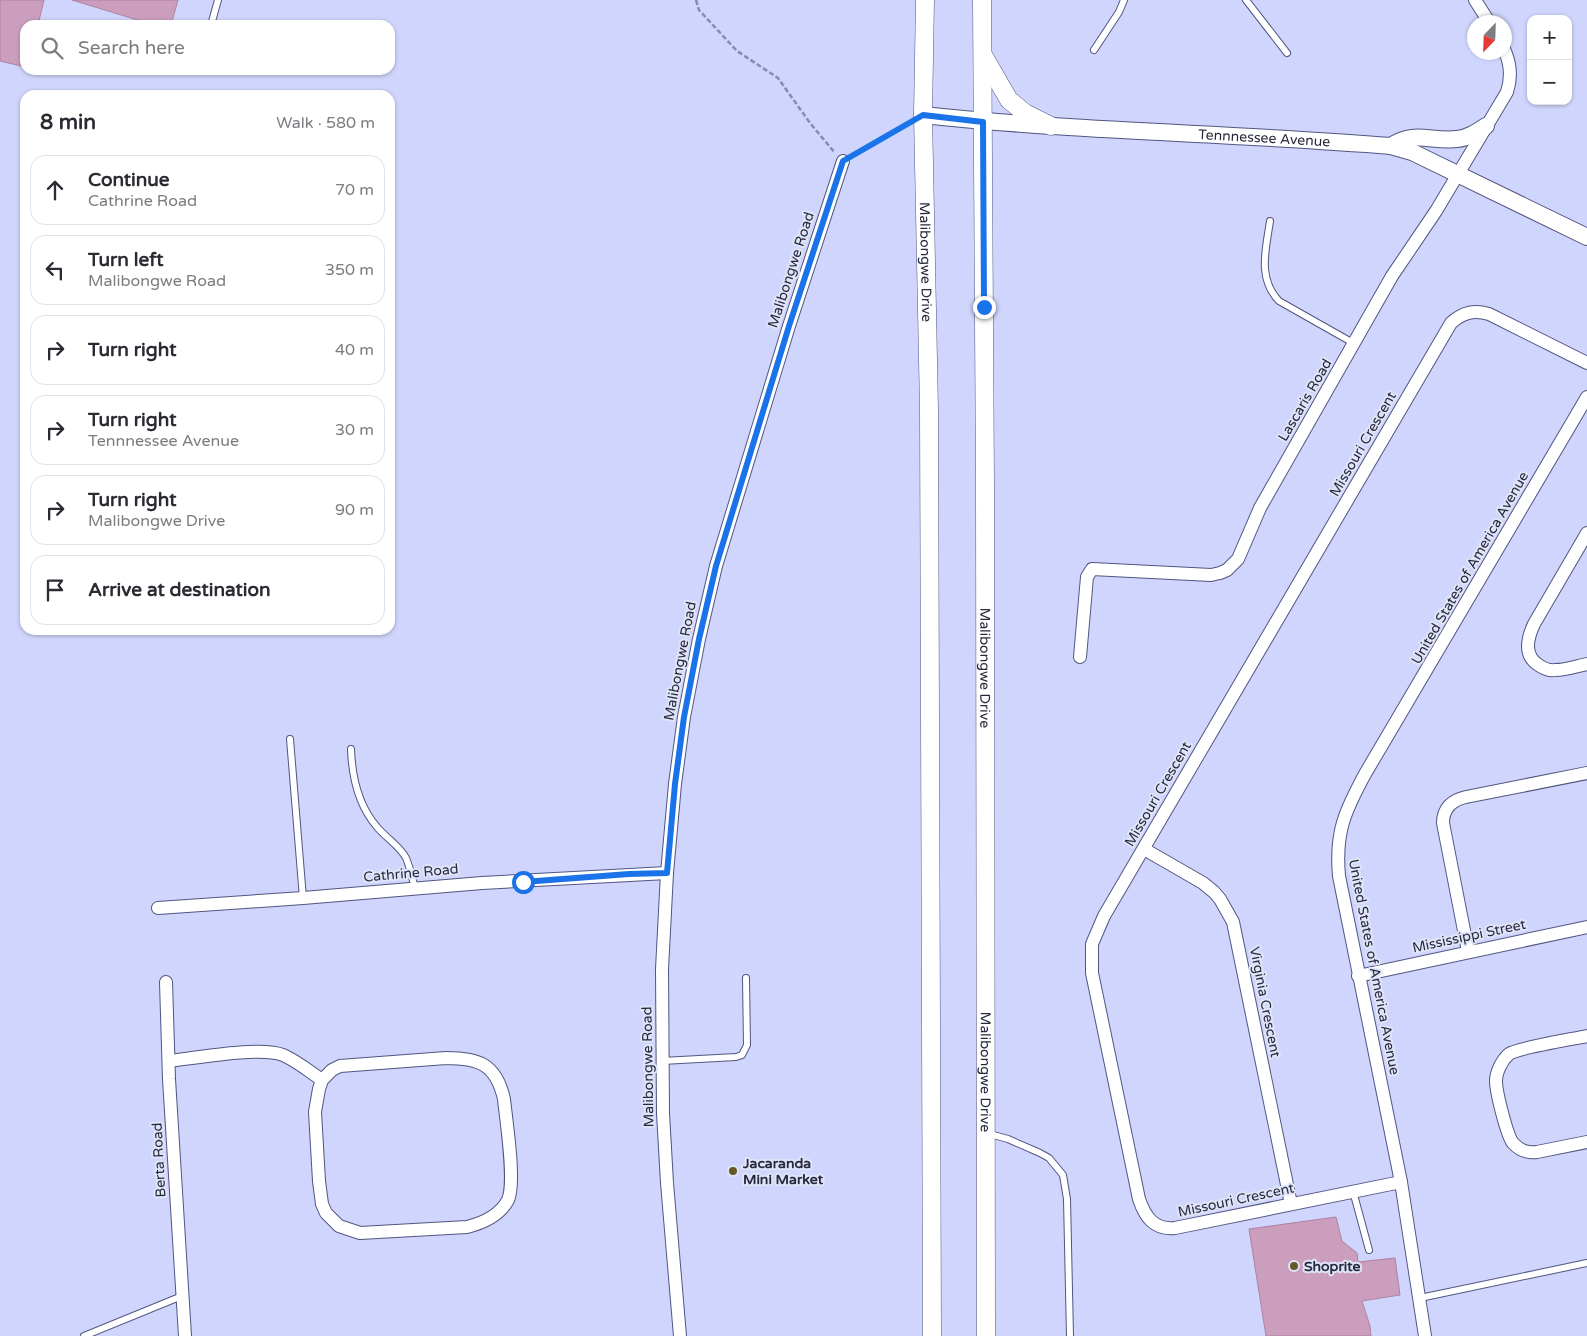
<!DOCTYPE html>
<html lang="en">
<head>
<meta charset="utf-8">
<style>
  body { margin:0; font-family:"Varela Round",sans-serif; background:#f7f7f7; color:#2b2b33 }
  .controls { position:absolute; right:15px; top:15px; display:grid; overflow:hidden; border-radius:10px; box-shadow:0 1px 4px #0004 }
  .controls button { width:45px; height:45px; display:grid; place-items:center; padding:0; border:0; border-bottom:1px solid #e1e1e2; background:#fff; color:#2b2b33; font:25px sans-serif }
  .compass { position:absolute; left:1467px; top:15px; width:45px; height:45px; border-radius:50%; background:#fff; box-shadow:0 1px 4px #0004; rotate:203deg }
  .stop { position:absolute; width:15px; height:15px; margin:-11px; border:4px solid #1a73e8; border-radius:50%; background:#fff }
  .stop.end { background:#1a73e8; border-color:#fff; box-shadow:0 1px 5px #0008 }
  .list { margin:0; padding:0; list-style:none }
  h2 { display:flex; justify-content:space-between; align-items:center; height:65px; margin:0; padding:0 20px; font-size:21px }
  h2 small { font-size:16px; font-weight:400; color:#7c7c81 }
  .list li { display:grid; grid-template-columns:32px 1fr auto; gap:15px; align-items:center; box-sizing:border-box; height:70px; margin:0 10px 10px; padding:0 10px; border:1px solid #e1e1e2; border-radius:15px }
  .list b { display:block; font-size:19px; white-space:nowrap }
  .list p { margin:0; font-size:16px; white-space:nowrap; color:#7c7c81 }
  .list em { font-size:16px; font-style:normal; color:#7c7c81 }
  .icon { flex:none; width:28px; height:28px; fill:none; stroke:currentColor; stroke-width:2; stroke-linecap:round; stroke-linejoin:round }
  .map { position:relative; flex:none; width:1587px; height:1336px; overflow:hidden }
  .search { position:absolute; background:#fff; box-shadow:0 1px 4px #0004; left:20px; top:20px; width:375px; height:55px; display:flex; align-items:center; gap:12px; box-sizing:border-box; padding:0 18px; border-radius:15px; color:#7c7c81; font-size:19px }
  .panel { position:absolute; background:#fff; box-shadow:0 1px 4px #0004; left:20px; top:90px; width:375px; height:545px; border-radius:15px }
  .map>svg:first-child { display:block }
</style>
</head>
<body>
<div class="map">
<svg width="1587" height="1336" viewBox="0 0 1587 1336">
  <rect width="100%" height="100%" fill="#cfd5fc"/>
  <!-- building -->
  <g fill="#cc9ebe" stroke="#ae82a1">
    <polygon points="0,0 44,0 38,25 25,25 25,67 0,61"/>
    <polygon points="72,0 178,0 171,25 154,25"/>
    <polygon points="1336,1217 1342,1241 1357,1253 1358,1262 1395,1258 1400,1295 1362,1301 1370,1326 1371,1336 1266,1336 1249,1229"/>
  </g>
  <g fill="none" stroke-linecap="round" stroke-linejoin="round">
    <!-- service casing -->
    <g stroke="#515680" stroke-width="8">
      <g id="service">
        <polyline points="1246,0 1287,53"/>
        <polyline points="211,25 218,0"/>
        <polyline points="1094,50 1119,12 1124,0"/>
        <path d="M1270 221C1266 249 1257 278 1279 301L1355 344"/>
        <polyline points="290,739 303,898"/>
        <path d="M351 749C352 778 358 805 377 827 386 838 400 846 406 858 410 867 412 878 415 888"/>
        <polyline points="662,1061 736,1057 742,1055 747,1045 746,978"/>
        <polyline points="986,1133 1008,1139 1040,1153 1049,1158 1063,1175 1067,1199 1070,1336"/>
        <polyline points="1353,1191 1369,1250"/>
        <polyline points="1420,1298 1587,1263"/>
        <polyline points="84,1336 182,1296"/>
      </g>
    </g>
    <!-- minor casing -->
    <g stroke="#515680" stroke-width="14">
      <g id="minor">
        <polyline points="1475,0 1489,22"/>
        <path d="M1587 533 1534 624C1527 639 1523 656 1540 666 1545 669 1550 671 1555 670 1566 670 1577 666 1587 664"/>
        <path d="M1080 657 1087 577 1092 569 1211 575 1220 573 1227 570 1238 559 1260 508 1392 276 1436 211 1507 92C1512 77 1511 64 1504 49"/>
        <polyline points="1144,849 1203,883 1214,892 1220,899 1233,922 1291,1204"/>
        <polyline points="158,908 303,898 482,883 667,873"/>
        <path d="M1468 951 1443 823C1443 808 1452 800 1466 797L1587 773"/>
        <polyline points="1358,976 1587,927"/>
        <polyline points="166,982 169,1079 185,1336"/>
        <path d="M1587 1036C1573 1039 1517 1048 1509 1054 1502 1060 1496 1072 1496 1081 1496 1092 1507 1136 1513 1143 1520 1151 1527 1153 1537 1152L1587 1142"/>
        <path d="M446 1058C479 1058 496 1064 504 1099 506 1120 516 1182 508 1200 500 1215 483 1223 467 1227L360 1233 339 1226 326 1213 322 1204 319 1181 315 1112 319 1089 322 1080 332 1070 340 1066Z"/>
        <path d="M169 1061C195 1058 261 1046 283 1055 297 1061 310 1072 322 1080"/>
        <path d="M1401 1182 1175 1228C1154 1230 1145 1217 1139 1199L1092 973V944L1104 916 1451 323C1463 312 1474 310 1489 314L1587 363"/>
        <polyline points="680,1336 667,1183 663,1113 662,969 667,873 675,784 684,717 699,639 716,566 789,326 843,161"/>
        <path d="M1425 1336 1401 1182 1339 876C1335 832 1345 811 1365 774L1587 397"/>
      </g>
    </g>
    <!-- tertiary casing -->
    <g stroke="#515680" stroke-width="18">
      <g id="tertiary">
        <path id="s1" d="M923 115C1079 132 1235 133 1391 146L1412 152 1587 237"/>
        <path d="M1391 146C1414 130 1431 142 1457 139 1468 138 1477 132 1486 126"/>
      </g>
    </g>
    <!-- secondary casing -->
    <g stroke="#515680" stroke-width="19">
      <g id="secondary">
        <path id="s2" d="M925 0 923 115 929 409 932 1336"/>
        <path id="s3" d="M982 0 985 485 986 1336"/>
        <polyline points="983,55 1009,100 1025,113 1051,126"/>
      </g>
    </g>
    <!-- path -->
    <g stroke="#878caa" stroke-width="2.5" stroke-dasharray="5 2.5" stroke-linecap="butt">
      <polyline points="696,0 699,10 737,51 778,78 810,123 835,153"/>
      <polyline points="853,155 909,123"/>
    </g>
    <!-- service -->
    <use href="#service" stroke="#fff" stroke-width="6"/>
    <!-- minor -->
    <use href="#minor" stroke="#fff" stroke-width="12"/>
    <!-- tertiary -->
    <use href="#tertiary" stroke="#fff" stroke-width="16"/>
    <!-- secondary -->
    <use href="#secondary" stroke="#fff" stroke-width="18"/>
  </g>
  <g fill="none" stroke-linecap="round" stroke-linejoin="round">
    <!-- route -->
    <polyline stroke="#1a73e8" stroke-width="6" points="523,882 629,874 667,873 675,784 684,717 699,639 716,566 789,326 843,161 923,115 983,122 984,307"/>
  </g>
  <!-- markers -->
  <g fill="#645926" stroke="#e0e4f8" stroke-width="2">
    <circle cx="733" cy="1171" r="5"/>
    <circle cx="1294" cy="1266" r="5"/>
  </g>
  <g text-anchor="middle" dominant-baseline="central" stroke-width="4" stroke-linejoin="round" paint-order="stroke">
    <!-- street labels -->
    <g font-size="14" fill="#27293c" stroke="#e0e4f8">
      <text stroke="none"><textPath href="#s1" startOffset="342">Tennnessee Avenue</textPath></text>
      <text stroke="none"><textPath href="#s2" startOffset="262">Malibongwe Drive</textPath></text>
      <text transform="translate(791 270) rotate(-72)">Malibongwe Road</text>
      <text transform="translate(1305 400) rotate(-60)">Lascaris Road</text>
      <text transform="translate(1363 444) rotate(-60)">Missouri Crescent</text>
      <text transform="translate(1470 568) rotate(-60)">United States of America Avenue</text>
      <text transform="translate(680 661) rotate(-79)">Malibongwe Road</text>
      <text stroke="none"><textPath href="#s3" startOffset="668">Malibongwe Drive</textPath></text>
      <text transform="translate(1158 794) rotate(-60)">Missouri Crescent</text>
      <text transform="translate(411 873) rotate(-5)">Cathrine Road</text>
      <text transform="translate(1469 936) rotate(-12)">Mississippi Street</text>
      <text transform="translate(1374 967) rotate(79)">United States of America Avenue</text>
      <text transform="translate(1265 1002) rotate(79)">Virginia Crescent</text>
      <text transform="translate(648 1067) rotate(-91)">Malibongwe Road</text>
      <text stroke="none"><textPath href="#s3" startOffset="1072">Malibongwe Drive</textPath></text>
      <text transform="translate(159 1160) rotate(-93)">Berta Road</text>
      <text transform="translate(1236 1200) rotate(-12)">Missouri Crescent</text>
    </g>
    <!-- poi labels -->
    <g font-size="14" font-weight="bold" fill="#27293c" stroke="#e0e4f8" text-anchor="start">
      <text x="743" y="1163">Jacaranda<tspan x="743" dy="16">Mini Market</tspan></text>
      <text x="1304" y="1266">Shoprite</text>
    </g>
  </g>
</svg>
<div class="controls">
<button>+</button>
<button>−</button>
</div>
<svg class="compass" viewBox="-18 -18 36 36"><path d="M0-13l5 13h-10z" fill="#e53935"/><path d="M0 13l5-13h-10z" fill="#7c7c81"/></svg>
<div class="stop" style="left:523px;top:882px"></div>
<div class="stop end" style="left:984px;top:307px"></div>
<div class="search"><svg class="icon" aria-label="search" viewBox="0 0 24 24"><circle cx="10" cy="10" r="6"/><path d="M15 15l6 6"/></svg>Search here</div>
<section class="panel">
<h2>8 min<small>Walk · 580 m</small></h2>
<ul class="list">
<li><svg class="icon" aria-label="ahead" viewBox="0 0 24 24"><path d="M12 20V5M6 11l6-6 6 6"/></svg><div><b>Continue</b><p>Cathrine Road</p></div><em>70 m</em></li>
<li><svg class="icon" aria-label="left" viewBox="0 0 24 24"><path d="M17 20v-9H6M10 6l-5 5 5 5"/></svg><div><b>Turn left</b><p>Malibongwe Road</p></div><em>350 m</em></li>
<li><svg class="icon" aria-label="right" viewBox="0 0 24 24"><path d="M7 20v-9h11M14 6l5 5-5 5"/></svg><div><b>Turn right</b></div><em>40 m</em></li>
<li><svg class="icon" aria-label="right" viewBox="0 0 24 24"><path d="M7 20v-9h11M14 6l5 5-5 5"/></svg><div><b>Turn right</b><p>Tennnessee Avenue</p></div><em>30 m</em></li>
<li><svg class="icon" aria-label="right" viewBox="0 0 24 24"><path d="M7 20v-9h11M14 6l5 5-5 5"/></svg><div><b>Turn right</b><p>Malibongwe Drive</p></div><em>90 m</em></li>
<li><svg class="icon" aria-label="arrive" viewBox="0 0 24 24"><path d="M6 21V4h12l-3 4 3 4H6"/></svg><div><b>Arrive at destination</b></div></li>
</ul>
</section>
</div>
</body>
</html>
